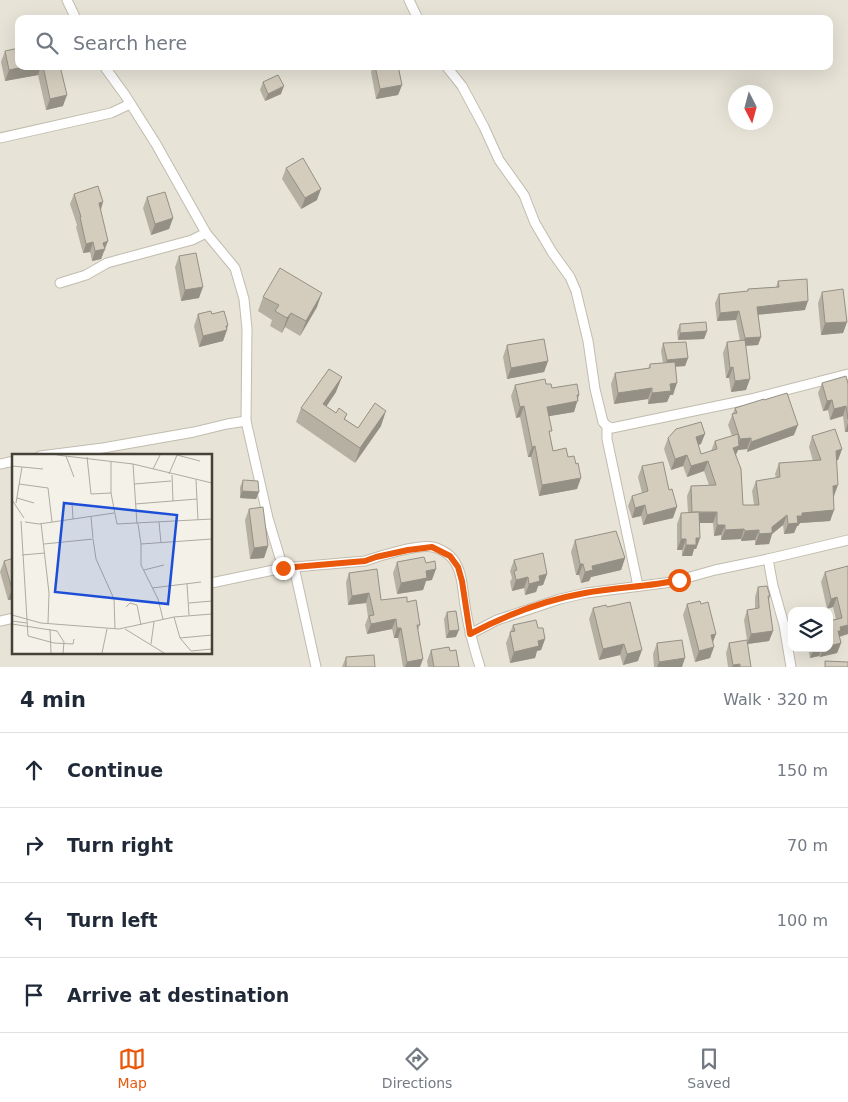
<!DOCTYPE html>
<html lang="en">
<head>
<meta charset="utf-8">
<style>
  body { margin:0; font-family:"DejaVu Sans",sans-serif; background:#f6f6f7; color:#1f2937 }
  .controls { position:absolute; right:15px; bottom:15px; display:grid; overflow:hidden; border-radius:10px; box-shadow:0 5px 20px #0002 }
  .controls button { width:45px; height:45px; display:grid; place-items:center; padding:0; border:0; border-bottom:1px solid #e0e1e3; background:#fff; color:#1f2937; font:25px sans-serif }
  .compass { position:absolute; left:728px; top:85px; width:45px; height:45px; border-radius:50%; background:#fff; box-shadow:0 5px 20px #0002; rotate:174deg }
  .stop { position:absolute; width:15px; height:15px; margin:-11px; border:4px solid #ea580c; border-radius:50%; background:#fff }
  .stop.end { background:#ea580c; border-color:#fff; box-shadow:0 1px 5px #0008 }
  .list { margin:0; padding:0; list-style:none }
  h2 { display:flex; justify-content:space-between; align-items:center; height:65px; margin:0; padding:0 20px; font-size:21px }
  h2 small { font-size:16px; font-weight:400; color:#747a83 }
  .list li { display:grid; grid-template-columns:32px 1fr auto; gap:15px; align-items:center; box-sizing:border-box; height:75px; padding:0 20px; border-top:1px solid #e0e1e3 }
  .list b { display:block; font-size:19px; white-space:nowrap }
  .list em { font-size:16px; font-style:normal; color:#747a83 }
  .icon { flex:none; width:28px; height:28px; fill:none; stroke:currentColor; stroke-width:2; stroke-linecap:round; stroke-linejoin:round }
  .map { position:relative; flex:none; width:848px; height:667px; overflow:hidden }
  .search { position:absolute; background:#fff; box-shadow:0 5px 20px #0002; left:15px; right:15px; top:15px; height:55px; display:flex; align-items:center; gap:12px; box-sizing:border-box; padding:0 18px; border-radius:10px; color:#747a83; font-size:19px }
  .sheet { height:365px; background:#fff }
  nav { display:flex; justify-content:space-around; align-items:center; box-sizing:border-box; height:70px; border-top:1px solid #e0e1e3; background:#fff; font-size:14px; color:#747a83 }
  nav a { display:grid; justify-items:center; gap:2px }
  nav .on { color:#ea580c }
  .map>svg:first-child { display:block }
</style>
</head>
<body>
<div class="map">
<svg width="848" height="667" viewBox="0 0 848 667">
  <rect width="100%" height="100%" fill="#f3f1e8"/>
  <!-- residential -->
  <path fill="#e7e3d7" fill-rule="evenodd" d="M0 0H848V667H0ZM19 19H829V66H19ZM736 92H766V122H736ZM14 456H211V653H14ZM792 611H829V648H792Z"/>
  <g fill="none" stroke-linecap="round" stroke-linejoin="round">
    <!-- street casing -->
    <g stroke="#c1bcae" stroke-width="11">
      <g id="street">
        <polyline points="67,0 76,19"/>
        <polyline points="409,0 418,19"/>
        <polyline points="104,66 125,95 156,144 206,233 235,268 244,299 247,329 246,421"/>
        <polyline points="446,66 462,86 484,127 499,160 524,195 535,223 552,252 570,277 576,291 588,341 595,389 603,422 607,426 612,428 751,399 848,374"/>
        <polyline points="0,138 111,113 130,104"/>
        <polyline points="60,283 86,275 107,263 192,240 206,233"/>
        <polyline points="607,426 607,439 638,586"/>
        <polyline points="40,456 103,448 194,432 227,424 246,421 268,518 283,568"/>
        <polyline points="0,464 14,461"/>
        <polyline points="294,567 316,667"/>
        <path d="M211 583 283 568 365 561C379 556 418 544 433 547 438 548 446 552 450 556 464 569 462 593 466 611 469 630 474 648 480 667"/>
        <polyline points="0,621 14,618"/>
        <polyline points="470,634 497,620 560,599 586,593 672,582 715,570 768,559"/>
        <polyline points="791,667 784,625 773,586 768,559 848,540"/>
      </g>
    </g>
    <!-- street -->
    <use href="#street" stroke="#fff" stroke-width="9"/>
  </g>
  <!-- wall -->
  <g fill="#b6b0a3">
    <polygon points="5,51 19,66 60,66 63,106 46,110 38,75 5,81 1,62"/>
    <polygon points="373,66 398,66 402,85 398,95 376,99 371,72"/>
    <polygon points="263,82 281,94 265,101 260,90"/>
    <polygon points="286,168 317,200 301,209 282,179"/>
    <polygon points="74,194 103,202 101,210 105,251 104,251 101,259 92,261 90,252 83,253 76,227 77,225 70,204"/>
    <polygon points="147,197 173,218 169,229 151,235 143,208"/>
    <polygon points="179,256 199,298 181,301 175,267"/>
    <polygon points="778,281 805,310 758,315 761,337 758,345 746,346 746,390 731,392 729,378 726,378 723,353 727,342 740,341 736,320 717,321 715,303 719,294 747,291 748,289 776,287"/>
    <polygon points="822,292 847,322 843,333 821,335 818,303"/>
    <polygon points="263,297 317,307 300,336 285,327 282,333 270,326 272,320 258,311"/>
    <polygon points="198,314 212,314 228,325 227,329 227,330 223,341 199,347 194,326"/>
    <polygon points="680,324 707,331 704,339 678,340 677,332"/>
    <polygon points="663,343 688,358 685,366 676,367 673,395 670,395 667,402 648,404 648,399 614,404 611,384 615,373 648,369 650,364 663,363 661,351"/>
    <polygon points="507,345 548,361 544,372 507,379 503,357"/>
    <polygon points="822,383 848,384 848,432 845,432 843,416 830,420 828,410 823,411 818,393"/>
    <polygon points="546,384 552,388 578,399 574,412 549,416 550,436 553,451 568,457 577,489 539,496 531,457 528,457 520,417 516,418 511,396 515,385"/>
    <polygon points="336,392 326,406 336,413 347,414 345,419 358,428 381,426 355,463 296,422 301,408"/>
    <polygon points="764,400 794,435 747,452 747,449 738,450 736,455 743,505 754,505 752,491 756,481 776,478 775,474 779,463 813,461 809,447 812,436 842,449 838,460 836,460 834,496 833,496 834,510 830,521 800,523 798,526 797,526 794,533 784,534 783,525 772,534 769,544 755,545 755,540 741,541 741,539 721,540 721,535 714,536 713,523 699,523 700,538 696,549 694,549 692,556 682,556 682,550 677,550 677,524 681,513 688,513 687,496 691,486 709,485 704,471 687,477 683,466 671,470 664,449 668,438 701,444 698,445 701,454 711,451 715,441 732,436 728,425 735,408"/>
    <polygon points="642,466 673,518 643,525 641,516 632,518 628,506 632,496 642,493 638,477"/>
    <polygon points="243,480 259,492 256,499 240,498 240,487"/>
    <polygon points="249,509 268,546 264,558 250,559 245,520"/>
    <polygon points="575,540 625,558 621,570 591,577 589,581 581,583 579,575 576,575 571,552"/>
    <polygon points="14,558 14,599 8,600 0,572 4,561"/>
    <polygon points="514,560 547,574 543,585 538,586 536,592 525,595 524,588 512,591 510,582 512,578 510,571"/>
    <polygon points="397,562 426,563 432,580 426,581 423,590 397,594 393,573"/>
    <polygon points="848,566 848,634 839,636 841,643 837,653 820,657 819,656 810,658 808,648 829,648 836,619 833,607 827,609 821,582 825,572"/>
    <polygon points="349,573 381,600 407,602 420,625 418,630 420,667 403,667 398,638 394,638 392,629 367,634 365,625 368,617 366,603 348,605 346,582"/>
    <polygon points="758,587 770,596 769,601 773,631 769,641 747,644 751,667 728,667 726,653 729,643 747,640 744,620 747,610 755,609 755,597"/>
    <polygon points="687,604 713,641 710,658 695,662 683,615"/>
    <polygon points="607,607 638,661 623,665 620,655 599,660 589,619 593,608"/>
    <polygon points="447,612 456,637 446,638 444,619"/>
    <polygon points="513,625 538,628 545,639 541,650 537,651 535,658 510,663 506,643"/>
    <polygon points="657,643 682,667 654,667 653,654"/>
    <polygon points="431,650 450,651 459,667 428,667 427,661"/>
    <polygon points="346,657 375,667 342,667"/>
  </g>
  <!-- shaded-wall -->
  <g fill="#949085">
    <polygon points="28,66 41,66 38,75 5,81 9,70"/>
    <polygon points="402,85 398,95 376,99 380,89"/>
    <polygon points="284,86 281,94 265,101 268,94"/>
    <polygon points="67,95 63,106 46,110 50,99"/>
    <polygon points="321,189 317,200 301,209 305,198"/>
    <polygon points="103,202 100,211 99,203"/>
    <polygon points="173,218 169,229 151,235 155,224"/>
    <polygon points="108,241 101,259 92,261 95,251 103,243"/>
    <polygon points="93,242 90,252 83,253 86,244"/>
    <polygon points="203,287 199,298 181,301 185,290"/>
    <polygon points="322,293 317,307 300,336 306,321"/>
    <polygon points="808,301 805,310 753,315 757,307"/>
    <polygon points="739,311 736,320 717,321 720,313"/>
    <polygon points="291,313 285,327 282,333 287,318"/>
    <polygon points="847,322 843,333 821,335 825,323"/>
    <polygon points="228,325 226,331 227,330 223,341 199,347 203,336"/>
    <polygon points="707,331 704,339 678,340 680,333"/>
    <polygon points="761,337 758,345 741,346 745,338"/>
    <polygon points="688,358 685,366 664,367 667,360"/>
    <polygon points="548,361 544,372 507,379 511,368"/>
    <polygon points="733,367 729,378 726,378 730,368"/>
    <polygon points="342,377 336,392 318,419 323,404"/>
    <polygon points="750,379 746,390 731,392 735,381"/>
    <polygon points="677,383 673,395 670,395 667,402 648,404 652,393 670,384"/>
    <polygon points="652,388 648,399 614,404 618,393"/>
    <polygon points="577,395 579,395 574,412 544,417 547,407"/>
    <polygon points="832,400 828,410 823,411 827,401"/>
    <polygon points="524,406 520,417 516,418 520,407"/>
    <polygon points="846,406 843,416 830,420 834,409"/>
    <polygon points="386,411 381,426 355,463 360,448"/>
    <polygon points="848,423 848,432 845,432"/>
    <polygon points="798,425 794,435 747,452 751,442"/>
    <polygon points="705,434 701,444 692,447 696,437"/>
    <polygon points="751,438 747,449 738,450 735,456 733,448 738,446 740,439"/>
    <polygon points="535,446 531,457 528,457 532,447"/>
    <polygon points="842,449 838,460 832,462 836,451"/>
    <polygon points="687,455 683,466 671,470 675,459"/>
    <polygon points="708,461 704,471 687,477 691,466"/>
    <polygon points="581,478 577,489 539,496 542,485"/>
    <polygon points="838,485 834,496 829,496 833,486"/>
    <polygon points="242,491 259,492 256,499 240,498"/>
    <polygon points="645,505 641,516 632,518 635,508"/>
    <polygon points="677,507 673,518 643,525 647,515"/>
    <polygon points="834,510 830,521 800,523 798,526 797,526 794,533 784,534 788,524 802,513"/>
    <polygon points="717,512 713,523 688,523 692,513"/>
    <polygon points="787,515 783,525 772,534 769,544 755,545 759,534 772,527"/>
    <polygon points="717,525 725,525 721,535 714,536"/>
    <polygon points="744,529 741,539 721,540 725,530"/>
    <polygon points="759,530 755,540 741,541 745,531"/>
    <polygon points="696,538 700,538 696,549 694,549 692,556 682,556 686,545"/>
    <polygon points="681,539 686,539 682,550 677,550"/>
    <polygon points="268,546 264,558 250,559 254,548"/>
    <polygon points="625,558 621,570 591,577 589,581 581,583 585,572 592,566"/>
    <polygon points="580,564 583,564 579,575 576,575"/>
    <polygon points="436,569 432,580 426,581 423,590 397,594 401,583 426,571"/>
    <polygon points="547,574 543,585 538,586 536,592 525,595 529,584 539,576"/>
    <polygon points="528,577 524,588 512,591 516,580"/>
    <polygon points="12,589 14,589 14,599 8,600"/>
    <polygon points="369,593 366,603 348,605 352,596"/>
    <polygon points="837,597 833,607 827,609 831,599"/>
    <polygon points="396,619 392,629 367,634 371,624"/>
    <polygon points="848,625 848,634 839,637 834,642 840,627"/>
    <polygon points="397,628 401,628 398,638 394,638"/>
    <polygon points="459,630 456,637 446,638 449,631"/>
    <polygon points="773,631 769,641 747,644 751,634"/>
    <polygon points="716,634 712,645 711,635"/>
    <polygon points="545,639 541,650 537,651 535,658 510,663 514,652 538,641"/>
    <polygon points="841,643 837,653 820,657 823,648 829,648 829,646"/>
    <polygon points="624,644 620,655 599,660 603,649"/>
    <polygon points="714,647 710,658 695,662 699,651"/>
    <polygon points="814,648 822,648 819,656 810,658"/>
    <polygon points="642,650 638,661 623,665 627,654"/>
    <polygon points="685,658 682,667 657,667 659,662"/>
    <polygon points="423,659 420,667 405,667 407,662"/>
    <polygon points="740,664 739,667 732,667 733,665"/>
  </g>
  <!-- building -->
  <g fill="#d4cdbe" stroke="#949085">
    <polygon points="19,48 19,66 28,66 9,70 5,51"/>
    <polygon points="43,66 60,66 67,95 50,99"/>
    <polygon points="375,66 398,66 402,85 380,89"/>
    <polygon points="278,75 284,86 268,94 263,82"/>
    <polygon points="303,158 321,189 305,198 286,168"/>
    <polygon points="98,186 103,202 99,203 108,241 103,243 105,249 95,251 93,242 86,244 80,217 81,217 74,194"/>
    <polygon points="165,192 173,218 155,224 147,197"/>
    <polygon points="196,253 203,287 185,290 179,256"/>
    <polygon points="280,268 322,293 306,321 291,313 287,318 275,311 279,305 263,297"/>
    <polygon points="807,279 808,301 757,307 761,337 745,338 739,311 720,313 719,294 748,291 748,289 779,287 778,281"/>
    <polygon points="843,289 847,322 825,323 822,292"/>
    <polygon points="211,311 212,314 224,311 228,325 226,326 227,330 203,336 198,314"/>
    <polygon points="706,322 707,331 680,333 680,324"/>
    <polygon points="544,339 548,361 511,368 507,345"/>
    <polygon points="745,340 750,379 735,381 733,367 730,368 727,342"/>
    <polygon points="686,342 688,358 667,360 663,343"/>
    <polygon points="675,362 677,383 670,384 671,391 652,393 652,388 618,393 615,373 650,368 650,364"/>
    <polygon points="329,369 342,377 323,404 336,413 339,408 347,414 344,419 358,428 375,403 386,411 360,448 301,408"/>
    <polygon points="846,376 848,384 848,419 846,406 834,409 832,400 827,401 822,383"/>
    <polygon points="545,379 546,384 551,384 552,388 577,384 579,395 577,395 578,401 547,407 552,431 549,431 553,451 566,448 568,457 574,456 576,464 578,463 581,478 542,485 535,446 532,447 524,406 520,407 515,385"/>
    <polygon points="787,393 798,425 751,442 751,438 740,439 732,414 737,413 735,408 764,399 764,400"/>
    <polygon points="701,422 705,434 696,437 701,454 717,449 715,441 738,434 739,446 733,448 741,469 743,505 759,505 756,481 780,477 779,463 821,460 812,436 835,429 842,449 836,451 838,485 833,486 834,510 802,513 802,516 797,516 798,523 788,524 787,515 772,527 772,533 759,534 759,530 745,531 744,529 725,530 725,525 717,525 717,512 692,512 691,486 716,485 708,461 691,466 687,455 675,459 668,438 676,429"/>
    <polygon points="663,462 669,490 672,489 677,507 647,515 645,505 635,508 632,496 648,491 642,466"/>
    <polygon points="243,480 258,481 259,492 242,491"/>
    <polygon points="263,507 268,546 254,548 249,509"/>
    <polygon points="699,512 700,538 696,538 696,545 686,545 686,539 681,539 681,513"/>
    <polygon points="616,531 625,558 592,566 593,570 585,572 583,564 580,564 575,540"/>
    <polygon points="543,553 547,574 539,576 540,581 529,584 528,577 516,580 514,571 517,570 514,560"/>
    <polygon points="424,557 426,563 435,561 436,569 426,571 427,578 401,583 397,562"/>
    <polygon points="14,558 14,589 12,589 4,561"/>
    <polygon points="848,566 848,625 840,627 841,631 838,631 841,643 829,646 829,621 842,618 837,597 831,599 825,572"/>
    <polygon points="377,569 381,600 407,597 407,602 416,600 420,625 417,625 423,659 407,662 401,628 397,628 396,619 371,624 369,616 374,615 369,593 352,596 349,573"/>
    <polygon points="767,586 770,596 768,596 773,631 751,634 747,610 759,608 758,587"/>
    <polygon points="700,601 701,604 708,602 716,634 711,635 714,647 699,651 687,604"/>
    <polygon points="630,602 642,650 627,654 624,644 603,649 593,608 606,605 607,607"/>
    <polygon points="456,611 459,630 449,631 447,612"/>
    <polygon points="536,620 538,628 543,628 545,639 538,641 539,646 514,652 510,632 515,631 513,625"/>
    <polygon points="682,640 685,658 659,662 657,643"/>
    <polygon points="747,640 751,667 740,667 740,664 733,665 729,643"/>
    <polygon points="449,647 450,651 456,650 459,667 434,667 431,650"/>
    <polygon points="374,655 375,667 346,667 346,657"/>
    <polygon points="825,661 848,662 848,667 825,667"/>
  </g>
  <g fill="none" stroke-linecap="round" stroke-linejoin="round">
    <!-- route -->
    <path stroke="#ea580c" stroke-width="6" d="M283 568 365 561 376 557 408 550 432 547 450 556 458 567 462 581 470 634C506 615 545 600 585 593 616 587 648 587 679 580"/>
  </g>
  <!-- overview -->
  <g transform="translate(12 454)">
    <rect width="200" height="200" fill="#f3f1e8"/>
    <path fill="none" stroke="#aeaba1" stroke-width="1" d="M45 1 121 10 200 29M165 1 188 7M54 2 62 23M75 3 79 40 99 39M99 7V39L105 70 200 65M121 10 125 70M0 12 31 15M141 15 148 1M157 20 165 1M160 21 161 47M184 26 186 66M7 30 36 34 40 68M122 30 159 27M5 44 22 49M0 46 12 64M4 49 10 13M123 50 185 45M79 63 81 84M61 65 102 59M9 67 16 182 42 189 61 190 62 185M13 68 27 70 61 65 60 48M147 68 149 89M29 69 37 139 36 169M126 70 129 90 200 85M32 90 81 85 84 105 102 145 103 175M129 90V111L146 145 151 165M10 101 33 99M132 116 152 111M175 130 177 161M140 134 189 128M177 149 200 147M114 153 118 149 125 151 129 171M0 161 29 169 107 175 162 163 200 160M162 163 168 184 200 181M0 167 15 169M0 170 45 177 52 188 51 199M38 175 39 199M113 175 152 199M168 184 179 197 200 195M139 190 142 168M90 199 95 175"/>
    <path fill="#1d4ed8" fill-opacity="0.15" stroke="#1d4ed8" stroke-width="2.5" d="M52 49 165 61 156 150 43 138Z"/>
    <rect width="200" height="200" fill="none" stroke="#464137" stroke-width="2.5"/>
  </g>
</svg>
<div class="controls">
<button><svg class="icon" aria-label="layers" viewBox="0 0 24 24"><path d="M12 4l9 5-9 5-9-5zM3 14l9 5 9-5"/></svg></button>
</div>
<svg class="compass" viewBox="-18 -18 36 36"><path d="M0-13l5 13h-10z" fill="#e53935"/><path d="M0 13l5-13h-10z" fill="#747a83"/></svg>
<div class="stop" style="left:679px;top:580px"></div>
<div class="stop end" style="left:283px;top:568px"></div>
<div class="search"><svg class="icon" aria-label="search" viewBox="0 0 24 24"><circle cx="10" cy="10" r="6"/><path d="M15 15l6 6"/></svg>Search here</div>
</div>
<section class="sheet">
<h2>4 min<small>Walk · 320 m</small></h2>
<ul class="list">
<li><svg class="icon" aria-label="ahead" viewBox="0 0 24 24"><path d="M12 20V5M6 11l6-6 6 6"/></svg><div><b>Continue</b></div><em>150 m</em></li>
<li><svg class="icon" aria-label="right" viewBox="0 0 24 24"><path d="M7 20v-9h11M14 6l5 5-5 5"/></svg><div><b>Turn right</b></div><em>70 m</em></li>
<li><svg class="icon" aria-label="left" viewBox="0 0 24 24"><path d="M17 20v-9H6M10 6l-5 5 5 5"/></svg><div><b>Turn left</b></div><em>100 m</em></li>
<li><svg class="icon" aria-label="arrive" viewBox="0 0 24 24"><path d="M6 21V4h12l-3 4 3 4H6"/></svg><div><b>Arrive at destination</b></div></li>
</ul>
</section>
<nav>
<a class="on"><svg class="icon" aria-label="map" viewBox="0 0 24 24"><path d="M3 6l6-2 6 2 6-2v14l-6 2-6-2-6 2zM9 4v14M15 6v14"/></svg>Map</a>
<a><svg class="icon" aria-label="directions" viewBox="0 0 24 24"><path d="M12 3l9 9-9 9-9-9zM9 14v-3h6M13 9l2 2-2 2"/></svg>Directions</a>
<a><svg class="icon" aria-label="saved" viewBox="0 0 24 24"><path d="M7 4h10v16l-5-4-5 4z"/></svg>Saved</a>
</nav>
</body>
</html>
